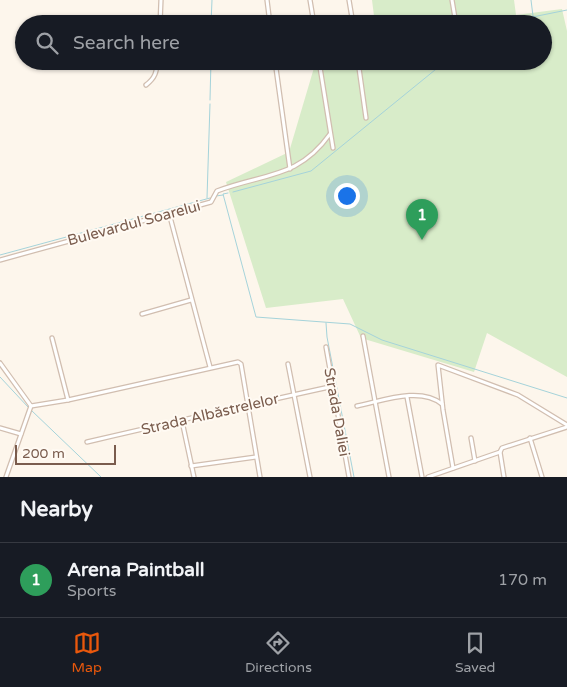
<!DOCTYPE html>
<html lang="en">
<head>
<meta charset="utf-8">
<style>
  body { margin:0; font-family:"Varela Round",sans-serif; background:#242831; color:#f1f3f6 }
  .scale { position:absolute; left:15px; bottom:12px; width:101px; box-sizing:border-box; padding-left:5px; border:2px solid #7a5c4d; border-top:0; font-size:14px; line-height:18px; white-space:nowrap; color:#7a5c4d; -webkit-text-stroke:4px #fffaf3; paint-order:stroke }
  .you { position:absolute; left:346px; top:195px; width:18px; height:18px; margin:-12px; border:4px solid #fff; border-radius:50%; background:#1a73e8; box-shadow:0 0 0 8px #1a73e833 }
  .badge { display:grid; place-items:center; width:32px; height:32px; border-radius:50%; background:#ea580c; color:#fff; font-size:16px; font-weight:700 }
  .pin { position:absolute; translate:-50% -41px; filter:drop-shadow(0 1px 2px #0008) }
  .pin::after { content:''; position:absolute; top:26px; width:18px; height:15px; background:inherit; clip-path:polygon(0 0,100% 0,50% 100%) }
  .list { margin:0; padding:0; list-style:none }
  h2 { display:flex; justify-content:space-between; align-items:center; height:65px; margin:0; padding:0 20px; font-size:21px }
  h2 small { font-size:16px; font-weight:400; color:#9ea1a6 }
  .list li { display:grid; grid-template-columns:32px 1fr auto; gap:15px; align-items:center; box-sizing:border-box; height:75px; padding:0 20px; border-top:1px solid #363941 }
  .list b { display:block; font-size:19px; white-space:nowrap }
  .list p { margin:0; font-size:16px; white-space:nowrap; color:#9ea1a6 }
  .list em { font-size:16px; font-style:normal; color:#9ea1a6 }
  .icon { flex:none; width:28px; height:28px; fill:none; stroke:currentColor; stroke-width:2; stroke-linecap:round; stroke-linejoin:round }
  .map { position:relative; flex:none; width:567px; height:477px; overflow:hidden }
  .search { position:absolute; background:#171b24; box-shadow:0 1px 4px #0004; left:15px; right:15px; top:15px; height:55px; display:flex; align-items:center; gap:12px; box-sizing:border-box; padding:0 18px; border-radius:28px; color:#9ea1a6; font-size:19px }
  .sheet { height:140px; background:#171b24 }
  nav { display:flex; justify-content:space-around; align-items:center; box-sizing:border-box; height:70px; border-top:1px solid #363941; background:#171b24; font-size:14px; color:#9ea1a6 }
  nav a { display:grid; justify-items:center; gap:2px }
  nav .on { color:#ea580c }
  .map>svg:first-child { display:block }
</style>
</head>
<body>
<div class="map">
<svg width="567" height="477" viewBox="0 0 567 477">
  <rect width="100%" height="100%" fill="#fdf6ec"/>
  <!-- green -->
  <polygon fill="#d8ecc9" points="372,0 514,0 516,15 562,9 567,31 567,377 487,333 474,372 361,338 343,299 266,308 226,182 289,152 316,61 543,61 543,24 375,24"/>
  <g fill="none" stroke-linecap="round" stroke-linejoin="round">
    <!-- stream -->
    <g stroke="#a5d3da" stroke-width="1">
      <polyline points="531,0 533,16"/>
      <polyline points="211,24 212,0"/>
      <polyline points="498,24 567,10"/>
      <polyline points="210,100 211,61"/>
      <polyline points="233,192 311,171 446,61"/>
      <polyline points="228,193 223,194 256,317 350,324 382,340 567,398"/>
      <polyline points="216,196 223,195"/>
      <polyline points="207,198 210,104"/>
      <polyline points="0,255 210,198"/>
      <polyline points="326,323 327,337 354,477"/>
      <polyline points="0,377 28,407"/>
      <polyline points="31,410 101,477"/>
    </g>
    <!-- minor casing -->
    <g stroke="#d1beb0" stroke-width="5.5">
      <g id="minor">
        <polyline points="267,0 270,24"/>
        <polyline points="310,0 314,24"/>
        <polyline points="349,0 353,24"/>
        <polyline points="452,0 456,24"/>
        <polyline points="160,24 161,0"/>
        <polyline points="275,61 290,169"/>
        <polyline points="319,61 333,148"/>
        <polyline points="358,61 366,118"/>
        <path d="M146 85C155 78 157 72 157 61"/>
        <polyline points="169,213 210,367"/>
        <path d="M0 260 211 202 217 191C264 173 298 179 330 134"/>
        <polyline points="142,314 191,300"/>
        <polyline points="363,336 389,477"/>
        <polyline points="52,338 68,400"/>
        <polyline points="326,347 349,477"/>
        <polyline points="0,363 31,406"/>
        <polyline points="288,364 310,477"/>
        <polyline points="407,397 422,477"/>
        <polyline points="31,406 68,400 238,362 241,364 260,477"/>
        <path d="M357 406C382 401 420 386 442 404"/>
        <polyline points="182,421 194,477"/>
        <polyline points="0,428 21,434"/>
        <polyline points="471,438 475,461"/>
        <polyline points="530,438 542,477"/>
        <path d="M87 442C169 423 251 404 334 386"/>
        <polyline points="500,452 504,477"/>
        <polyline points="191,466 256,457"/>
        <polyline points="453,468 443,410 438,365 518,395 567,425"/>
        <polyline points="6,477 31,406"/>
        <polyline points="428,477 500,452 502,448 567,427"/>
      </g>
    </g>
    <!-- minor -->
    <use href="#minor" stroke="#fff" stroke-width="3"/>
  </g>
  <g text-anchor="middle" dominant-baseline="central" stroke-width="4" stroke-linejoin="round" paint-order="stroke">
    <!-- street labels -->
    <g font-size="15" fill="#7a5c4d" stroke="#fffaf3">
      <text transform="translate(134 223) rotate(-15)">Bulevardul Soarelui</text>
      <text transform="translate(337 412) rotate(80)">Strada Daliei</text>
      <text transform="translate(210 414) rotate(-13)">Strada Albăstrelelor</text>
    </g>
  </g>
</svg>
<div class="scale">200 m</div>
<div class="you"></div>
<div class="pin badge" style="left:422px;top:240px;background:#2e9e5b">1</div>
<div class="search"><svg class="icon" aria-label="search" viewBox="0 0 24 24"><circle cx="10" cy="10" r="6"/><path d="M15 15l6 6"/></svg>Search here</div>
</div>
<section class="sheet">
<h2>Nearby<small></small></h2>
<ul class="list">
<li><span class="badge" style="background:#2e9e5b">1</span><div><b>Arena Paintball</b><p>Sports</p></div><em>170 m</em></li>
</ul>
</section>
<nav>
<a class="on"><svg class="icon" aria-label="map" viewBox="0 0 24 24"><path d="M3 6l6-2 6 2 6-2v14l-6 2-6-2-6 2zM9 4v14M15 6v14"/></svg>Map</a>
<a><svg class="icon" aria-label="directions" viewBox="0 0 24 24"><path d="M12 3l9 9-9 9-9-9zM9 14v-3h6M13 9l2 2-2 2"/></svg>Directions</a>
<a><svg class="icon" aria-label="saved" viewBox="0 0 24 24"><path d="M7 4h10v16l-5-4-5 4z"/></svg>Saved</a>
</nav>
</body>
</html>
